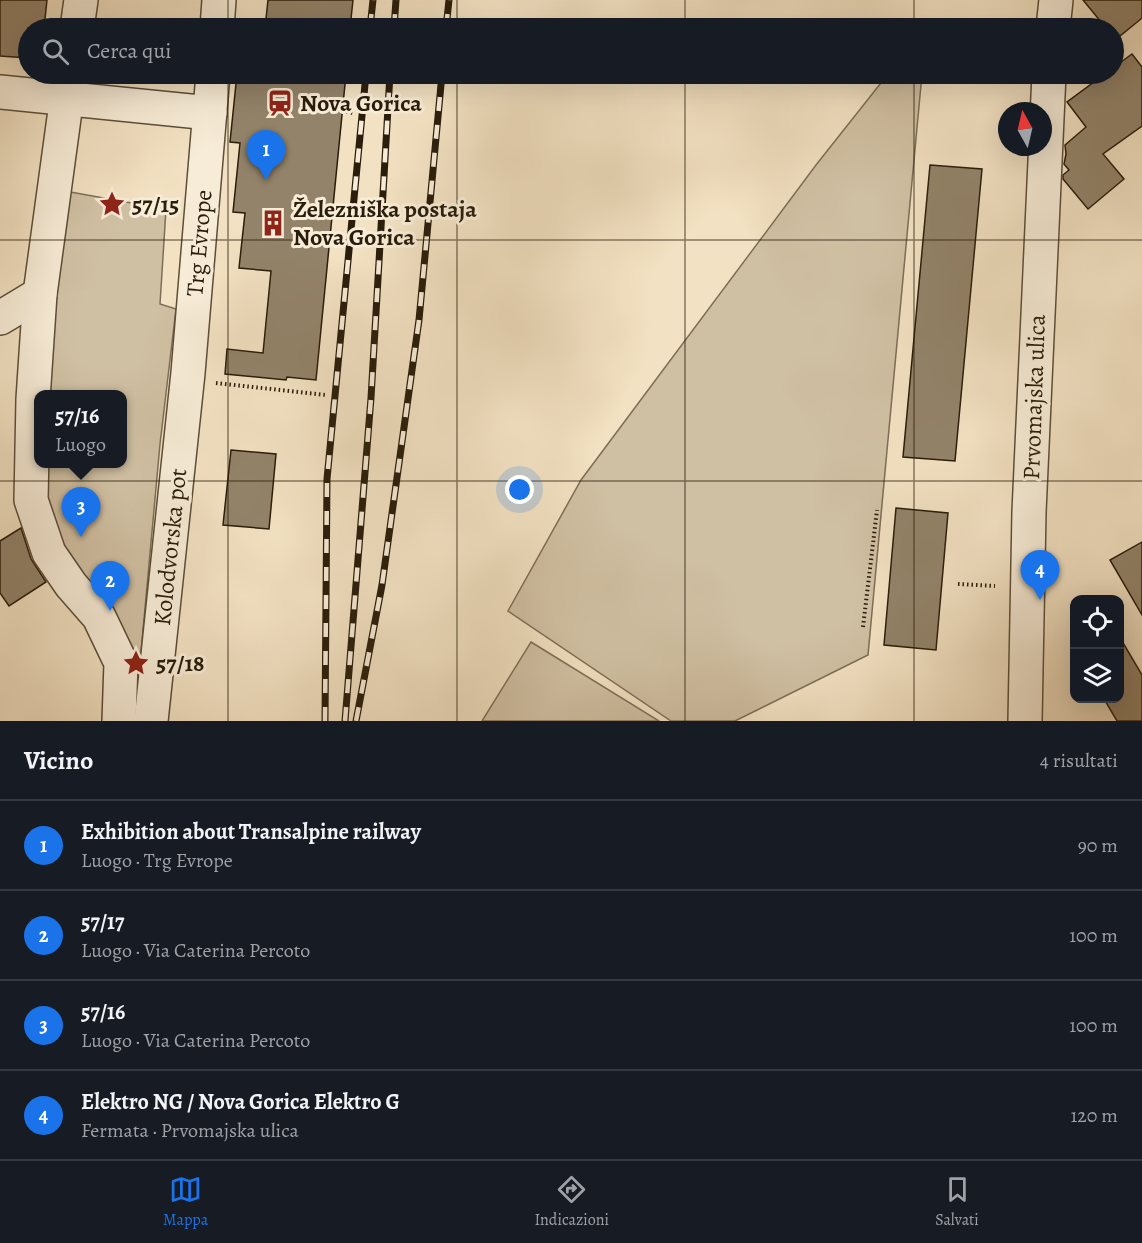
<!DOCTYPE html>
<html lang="it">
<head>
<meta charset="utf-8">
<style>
  body { margin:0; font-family:Alegreya,serif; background:#242831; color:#f1f3f6 }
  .controls { position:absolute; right:18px; bottom:18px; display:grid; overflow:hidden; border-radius:12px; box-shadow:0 6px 24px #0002 }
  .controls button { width:54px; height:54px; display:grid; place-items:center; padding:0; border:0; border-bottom:2px solid #363941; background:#171b24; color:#f1f3f6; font:30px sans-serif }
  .compass { position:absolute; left:998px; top:102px; width:54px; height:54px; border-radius:50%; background:#171b24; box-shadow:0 6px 24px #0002; rotate:352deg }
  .you { position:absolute; left:520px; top:490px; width:21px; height:21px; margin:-15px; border:4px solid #fff; border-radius:50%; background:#1a73e8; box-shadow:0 0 0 9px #1a73e833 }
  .badge { display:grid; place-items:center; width:39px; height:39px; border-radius:50%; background:#1a73e8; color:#fff; font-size:20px; font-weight:700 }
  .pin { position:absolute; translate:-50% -50px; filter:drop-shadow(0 2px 3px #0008) }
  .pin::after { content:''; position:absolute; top:32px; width:21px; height:18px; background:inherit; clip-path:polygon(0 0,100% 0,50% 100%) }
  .popup { position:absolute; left:34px; top:390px; width:93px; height:78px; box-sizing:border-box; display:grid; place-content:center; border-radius:12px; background:#171b24; filter:drop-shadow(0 2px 4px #0005); font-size:20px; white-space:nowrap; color:#9ea1a6 }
  .popup b { font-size:22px; color:#f1f3f6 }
  .popup::after { content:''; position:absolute; left:50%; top:100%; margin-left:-12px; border:12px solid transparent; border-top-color:#171b24 }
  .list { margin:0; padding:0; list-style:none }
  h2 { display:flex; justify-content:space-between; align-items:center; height:78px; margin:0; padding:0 24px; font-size:26px }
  h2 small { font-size:20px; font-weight:400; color:#9ea1a6 }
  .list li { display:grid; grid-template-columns:39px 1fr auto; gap:18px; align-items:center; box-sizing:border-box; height:90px; padding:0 24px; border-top:2px solid #363941 }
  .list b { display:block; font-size:22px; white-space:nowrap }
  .list p { margin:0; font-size:20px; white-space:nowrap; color:#9ea1a6 }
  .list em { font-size:20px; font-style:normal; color:#9ea1a6 }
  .icon { flex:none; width:33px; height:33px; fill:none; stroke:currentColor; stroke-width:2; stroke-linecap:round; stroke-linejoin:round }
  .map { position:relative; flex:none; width:1142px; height:721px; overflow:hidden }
  .search { position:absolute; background:#171b24; box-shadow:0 6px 24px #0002; left:18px; right:18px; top:18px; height:66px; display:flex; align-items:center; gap:15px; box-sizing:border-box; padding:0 21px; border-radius:33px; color:#9ea1a6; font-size:22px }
  .sheet { height:438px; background:#171b24 }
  nav { display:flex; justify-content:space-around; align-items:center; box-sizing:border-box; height:84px; border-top:2px solid #363941; background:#171b24; font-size:16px; color:#9ea1a6 }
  nav a { display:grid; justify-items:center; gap:3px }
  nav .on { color:#1a73e8 }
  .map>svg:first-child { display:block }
</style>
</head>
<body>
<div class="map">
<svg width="1142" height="721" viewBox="0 0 1142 721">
  <rect width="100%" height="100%" fill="#f2e1c2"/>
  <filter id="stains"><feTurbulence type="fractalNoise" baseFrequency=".00333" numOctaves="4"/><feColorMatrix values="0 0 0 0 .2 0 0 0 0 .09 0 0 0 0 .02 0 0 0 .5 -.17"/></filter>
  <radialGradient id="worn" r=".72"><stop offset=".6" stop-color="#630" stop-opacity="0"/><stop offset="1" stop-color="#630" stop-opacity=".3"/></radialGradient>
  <!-- green -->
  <g fill="#d0c0a3" stroke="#7d6e57" stroke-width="1.5">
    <polygon points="888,74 922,74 868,655 735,721 671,721 508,611 581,480 816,165"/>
    <polygon points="59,190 166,209 160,304 176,309 160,444 141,652 123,656 37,501 39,464 123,464 123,394 40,394"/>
    <polygon points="531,642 659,721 482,721"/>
  </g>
  <!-- building -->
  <g fill="#92836a" stroke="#2a1d0b" stroke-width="1.5">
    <polygon points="0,0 47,0 44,28 28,28 28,58 0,56"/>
    <polygon points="268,0 353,0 350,28 265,28"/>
    <polygon points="1083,0 1142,0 1142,18 1115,40 1113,28 1106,28"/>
    <polygon points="1132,54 1142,67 1142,126 1103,154 1124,179 1088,209 1063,179 1063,175 1069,170 1064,164 1066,154 1065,145 1086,127 1067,102 1105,74 1113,74 1113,68"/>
    <polygon points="237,74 346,74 316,380 287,377 286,380 225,374 227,349 263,353 271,271 239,268 245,213 233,212 240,143 230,142"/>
    <polygon points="930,165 982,169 955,461 903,457"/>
    <polygon points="231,450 276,454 269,529 223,525"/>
    <polygon points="896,508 948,513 936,650 884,645"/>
    <polygon points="21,528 31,559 46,582 9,606 0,593 0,541"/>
    <polygon points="1142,542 1142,615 1110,560"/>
    <polygon points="1119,636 1142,675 1142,721 1117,721 1104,699 1119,699"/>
  </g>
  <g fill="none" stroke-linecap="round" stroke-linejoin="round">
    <!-- minor casing -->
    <g stroke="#5c4e39" stroke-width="36">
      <g id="minor">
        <polyline points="77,28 81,0"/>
        <polyline points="217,28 219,0"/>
        <polyline points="1053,28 1056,0"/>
        <polyline points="70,74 40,294 33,399 31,500 49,553 71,585 99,617 121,663 119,721"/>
        <polyline points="0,92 210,113"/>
        <polyline points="0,318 40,294"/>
        <polyline points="151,721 188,373 213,74"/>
        <polyline points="1025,721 1029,512 1049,74"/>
      </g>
    </g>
    <!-- path -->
    <g stroke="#2a1d0b" stroke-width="4" stroke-dasharray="1.5 3" stroke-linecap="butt">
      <polyline points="342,111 353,113"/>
      <polyline points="216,383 326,395"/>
      <polyline points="958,584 995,586"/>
      <polyline points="863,627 877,510"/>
    </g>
    <!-- minor -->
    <use href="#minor" stroke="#f7ecd7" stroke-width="33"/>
    <!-- rail casing -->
    <g stroke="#2a1d0b" stroke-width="7">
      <g id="rail">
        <polyline points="370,28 373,0"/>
        <polyline points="394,28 396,0"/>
        <polyline points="446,28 449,0"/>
        <polyline points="325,721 327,479 366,74"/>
        <polyline points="345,721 371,398 390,74"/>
        <polyline points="356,721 382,585 419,320 442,74"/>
      </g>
    </g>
    <!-- rail -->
    <use href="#rail" stroke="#f7ecd7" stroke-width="4.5" stroke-dasharray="14" stroke-linecap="butt"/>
  </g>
  <!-- grid -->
  <path fill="none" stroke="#2a1d0b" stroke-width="1.5" stroke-opacity="0.55" d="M228 0V28M457 0V28M685 0V28M914 0V28M228 74V721M457 74V721M685 74V721M914 74V721M0 240H1142M0 481H1142"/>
  <!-- icons -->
  <defs>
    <g id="station-bare" transform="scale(2.07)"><path d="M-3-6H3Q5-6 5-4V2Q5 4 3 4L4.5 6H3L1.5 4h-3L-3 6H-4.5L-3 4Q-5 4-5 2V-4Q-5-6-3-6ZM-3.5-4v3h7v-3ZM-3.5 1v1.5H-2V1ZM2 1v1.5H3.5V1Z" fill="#8f2418" stroke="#f7ecd7" stroke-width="2.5" paint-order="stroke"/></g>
    <g id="sight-bare" transform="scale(2.07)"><path d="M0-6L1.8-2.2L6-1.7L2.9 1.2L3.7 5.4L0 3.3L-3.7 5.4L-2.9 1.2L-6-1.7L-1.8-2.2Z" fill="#8f2418" stroke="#f7ecd7" stroke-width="2.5" paint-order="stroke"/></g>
    <g id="building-bare" transform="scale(2.07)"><path d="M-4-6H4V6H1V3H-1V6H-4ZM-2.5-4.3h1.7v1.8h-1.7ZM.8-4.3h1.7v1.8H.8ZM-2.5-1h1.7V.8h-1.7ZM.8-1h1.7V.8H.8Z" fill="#8f2418" stroke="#f7ecd7" stroke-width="2.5" paint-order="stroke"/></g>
  </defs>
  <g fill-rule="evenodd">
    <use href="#station-bare" x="280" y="103"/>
    <use href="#sight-bare" x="112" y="204"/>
    <use href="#building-bare" x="273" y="223"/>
    <use href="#sight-bare" x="136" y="663"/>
  </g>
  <g text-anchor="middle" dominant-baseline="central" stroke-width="6" stroke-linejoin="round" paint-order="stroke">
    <!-- poi labels -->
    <g font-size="24" font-weight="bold" fill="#2a1d0b" stroke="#f7ecd7" text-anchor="start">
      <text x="300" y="103">Nova Gorica</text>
      <text x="132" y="204">57/15</text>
      <text x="293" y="209">Železniška postaja<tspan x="293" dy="28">Nova Gorica</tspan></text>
      <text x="156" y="663">57/18</text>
    </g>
    <!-- street labels -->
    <g font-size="24" fill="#2a1d0b" stroke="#f7ecd7">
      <text transform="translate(199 243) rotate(-85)">Trg Evrope</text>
      <text transform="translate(1034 397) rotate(-88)">Prvomajska ulica</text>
      <text transform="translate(170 547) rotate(-84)">Kolodvorska pot</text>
    </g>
  </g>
  <rect width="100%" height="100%" filter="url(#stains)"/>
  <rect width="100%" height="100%" fill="url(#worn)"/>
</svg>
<div class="controls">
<button><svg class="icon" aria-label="locate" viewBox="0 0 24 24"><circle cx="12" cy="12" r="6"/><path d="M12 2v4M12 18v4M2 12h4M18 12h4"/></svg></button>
<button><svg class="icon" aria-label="layers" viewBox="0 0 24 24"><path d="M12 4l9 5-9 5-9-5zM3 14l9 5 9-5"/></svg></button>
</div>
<svg class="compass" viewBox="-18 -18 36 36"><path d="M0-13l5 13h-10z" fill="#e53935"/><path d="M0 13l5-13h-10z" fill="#9ea1a6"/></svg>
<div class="you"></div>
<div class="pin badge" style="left:266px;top:180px">1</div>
<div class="pin badge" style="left:110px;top:611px">2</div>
<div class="pin badge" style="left:81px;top:537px">3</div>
<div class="popup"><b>57/16</b>Luogo</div>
<div class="pin badge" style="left:1040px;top:600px">4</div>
<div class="search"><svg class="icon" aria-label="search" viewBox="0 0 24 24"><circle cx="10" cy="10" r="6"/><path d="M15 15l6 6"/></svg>Cerca qui</div>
</div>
<section class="sheet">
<h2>Vicino<small>4 risultati</small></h2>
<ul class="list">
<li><span class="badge">1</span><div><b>Exhibition about Transalpine railway</b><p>Luogo · Trg Evrope</p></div><em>90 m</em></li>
<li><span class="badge">2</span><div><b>57/17</b><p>Luogo · Via Caterina Percoto</p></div><em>100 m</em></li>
<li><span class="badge">3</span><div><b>57/16</b><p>Luogo · Via Caterina Percoto</p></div><em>100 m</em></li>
<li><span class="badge">4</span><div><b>Elektro NG / Nova Gorica Elektro G</b><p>Fermata · Prvomajska ulica</p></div><em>120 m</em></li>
</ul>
</section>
<nav>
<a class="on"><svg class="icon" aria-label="map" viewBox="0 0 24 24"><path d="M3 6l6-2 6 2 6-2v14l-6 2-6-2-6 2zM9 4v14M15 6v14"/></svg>Mappa</a>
<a><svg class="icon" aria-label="directions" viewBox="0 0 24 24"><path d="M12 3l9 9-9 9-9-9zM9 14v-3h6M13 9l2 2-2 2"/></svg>Indicazioni</a>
<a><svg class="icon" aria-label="saved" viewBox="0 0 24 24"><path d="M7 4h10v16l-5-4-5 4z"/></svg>Salvati</a>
</nav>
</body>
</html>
